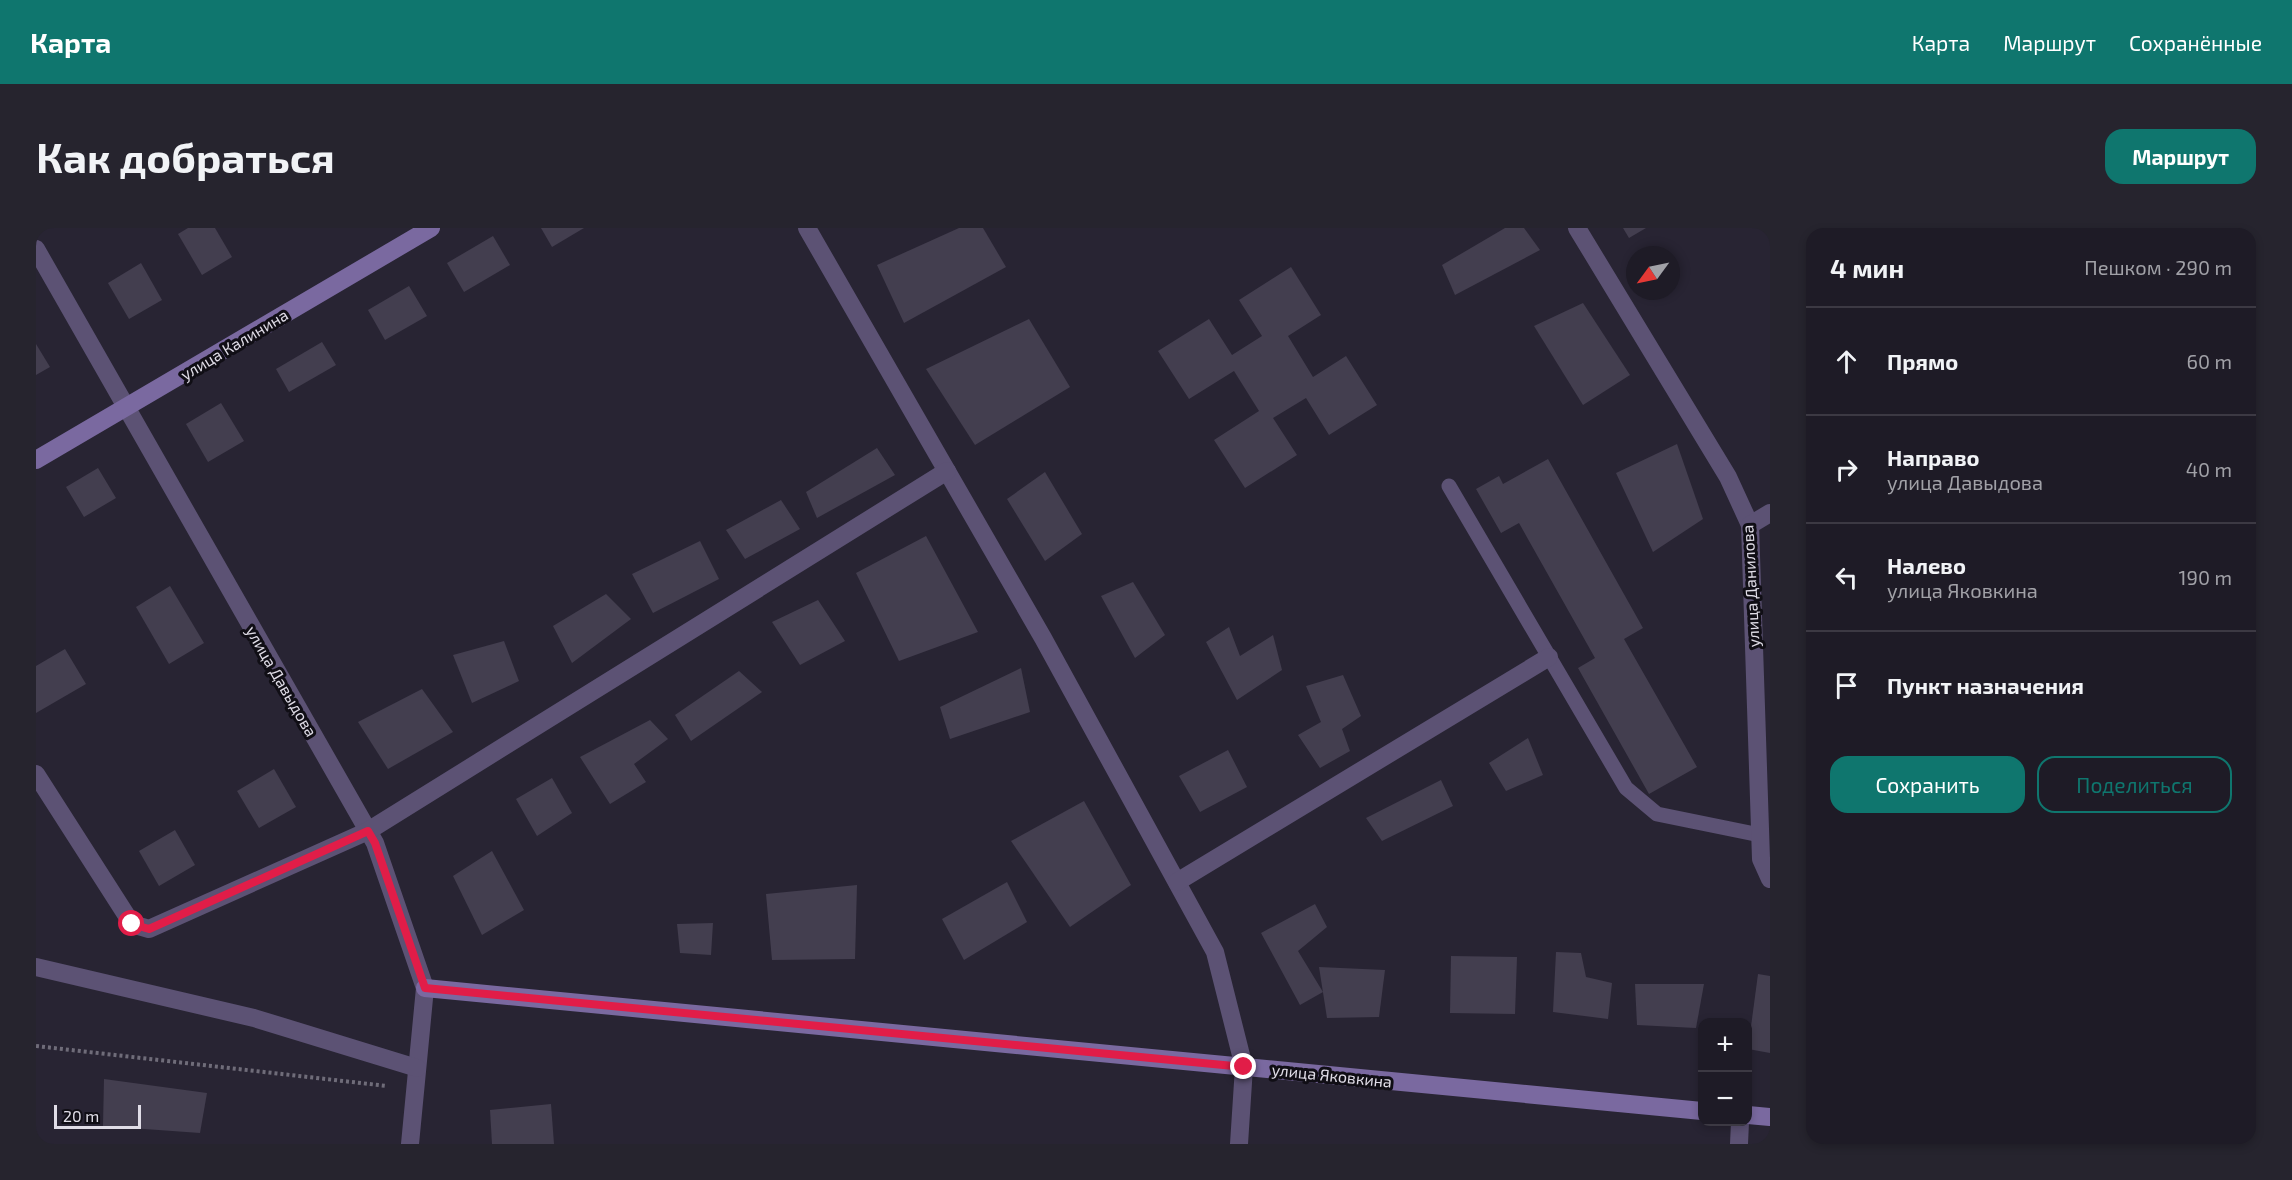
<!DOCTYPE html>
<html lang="ru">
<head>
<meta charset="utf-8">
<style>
  body { margin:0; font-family:"Exo 2",sans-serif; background:#26242e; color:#f1f3f6 }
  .controls { position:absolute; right:18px; bottom:18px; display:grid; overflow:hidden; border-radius:12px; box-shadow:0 3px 9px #0003 }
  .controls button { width:54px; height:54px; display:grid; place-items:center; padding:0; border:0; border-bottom:2px solid #3c3943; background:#1e1b26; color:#f1f3f6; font:30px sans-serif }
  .compass { position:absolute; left:1590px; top:18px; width:54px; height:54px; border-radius:50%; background:#1e1b26; box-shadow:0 3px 9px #0003; rotate:237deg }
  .scale { position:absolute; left:18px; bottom:15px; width:87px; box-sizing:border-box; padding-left:6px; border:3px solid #e0dde7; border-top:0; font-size:16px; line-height:21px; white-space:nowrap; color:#e0dde7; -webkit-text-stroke:4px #100e15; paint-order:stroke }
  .stop { position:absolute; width:18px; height:18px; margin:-14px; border:4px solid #e11d48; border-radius:50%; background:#fff }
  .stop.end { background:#e11d48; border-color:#fff; box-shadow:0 2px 6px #0008 }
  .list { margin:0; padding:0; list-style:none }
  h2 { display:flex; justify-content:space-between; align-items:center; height:78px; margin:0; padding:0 24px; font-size:26px }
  h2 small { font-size:20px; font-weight:400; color:#a1a1a7 }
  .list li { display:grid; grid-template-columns:39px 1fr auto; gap:18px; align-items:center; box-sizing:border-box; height:108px; padding:0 24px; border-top:2px solid #3c3943 }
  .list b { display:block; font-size:22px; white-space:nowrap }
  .list p { margin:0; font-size:20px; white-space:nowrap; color:#a1a1a7 }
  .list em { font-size:20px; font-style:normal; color:#a1a1a7 }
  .actions { display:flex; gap:12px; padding:18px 24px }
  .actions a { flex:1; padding:14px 0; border:2px solid #0f766e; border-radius:18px; text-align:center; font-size:21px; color:#0f766e }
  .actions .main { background:#0f766e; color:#fff }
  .icon { flex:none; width:33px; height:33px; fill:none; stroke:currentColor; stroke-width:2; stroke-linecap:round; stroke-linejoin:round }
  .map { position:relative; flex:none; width:1734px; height:916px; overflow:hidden; border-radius:18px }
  header { display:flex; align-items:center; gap:36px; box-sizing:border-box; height:84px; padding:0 30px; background:#0f766e; color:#fff }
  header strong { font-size:28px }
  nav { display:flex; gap:33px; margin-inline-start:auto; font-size:21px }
  .intro { display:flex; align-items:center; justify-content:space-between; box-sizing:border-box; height:144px; padding:0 36px }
  h1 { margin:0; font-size:42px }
  .button { padding:15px 27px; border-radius:18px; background:#0f766e; color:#fff; font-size:21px; font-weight:700 }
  main { display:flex; gap:36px; padding:0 36px }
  aside { flex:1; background:#1e1b26; border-radius:18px; box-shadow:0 3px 9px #0003 }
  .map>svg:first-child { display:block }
</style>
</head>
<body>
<header>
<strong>Карта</strong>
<nav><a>Карта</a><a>Маршрут</a><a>Сохранённые</a></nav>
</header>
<div class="intro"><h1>Как добраться</h1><a class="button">Маршрут</a></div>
<main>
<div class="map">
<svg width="1734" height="916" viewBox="0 0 1734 916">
  <rect width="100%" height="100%" fill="#282433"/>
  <!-- building -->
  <g fill="#433e4f">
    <polygon points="152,0 179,0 196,29 166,47 142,6"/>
    <polygon points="505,0 548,0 516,19"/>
    <polygon points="923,0 947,0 970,39 868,95 841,37"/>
    <polygon points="1469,0 1488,0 1504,22 1419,67 1406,37"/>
    <polygon points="1587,0 1610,0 1593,10"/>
    <polygon points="457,8 474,37 428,64 411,35"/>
    <polygon points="105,35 126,72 93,91 72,55"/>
    <polygon points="1255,39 1285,87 1252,108 1277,149 1310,128 1341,177 1293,207 1270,170 1237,190 1261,227 1209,260 1178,212 1223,183 1198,143 1153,171 1122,123 1173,91 1196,127 1226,108 1203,72"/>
    <polygon points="373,58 391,88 349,112 332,82"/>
    <polygon points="1547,75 1594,147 1547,177 1498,98"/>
    <polygon points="993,91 1034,159 939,217 890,141"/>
    <polygon points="286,114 300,137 253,164 240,141"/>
    <polygon points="0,116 14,139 0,147"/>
    <polygon points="185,175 208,213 172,234 150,196"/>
    <polygon points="1641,216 1667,291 1617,324 1580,245"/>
    <polygon points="841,220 859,247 781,290 770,264"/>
    <polygon points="1512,231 1607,400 1588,411 1661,539 1613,566 1542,440 1559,430 1483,295 1465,305 1440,261 1463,248 1467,256"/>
    <polygon points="62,240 80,270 48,289 30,259"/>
    <polygon points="1009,244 1046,306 1009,333 971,271"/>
    <polygon points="745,272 764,301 709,331 690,302"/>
    <polygon points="890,308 942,404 863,433 820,345"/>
    <polygon points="664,313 683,351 617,385 596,346"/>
    <polygon points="1097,354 1129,407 1099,430 1065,368"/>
    <polygon points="134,358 168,415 133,436 100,379"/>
    <polygon points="570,366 595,391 536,435 517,398"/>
    <polygon points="782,372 809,413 764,437 736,394"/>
    <polygon points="1193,399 1204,428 1237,407 1246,442 1201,472 1170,414"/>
    <polygon points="468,413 483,453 436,475 417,427"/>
    <polygon points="29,421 50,456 0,485 0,438"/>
    <polygon points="985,440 994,484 914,511 904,479"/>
    <polygon points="703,443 726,464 655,513 639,487"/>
    <polygon points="1307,447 1325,488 1306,501 1314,523 1284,540 1262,507 1285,494 1270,458"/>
    <polygon points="386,461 417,504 352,541 322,494"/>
    <polygon points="614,492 632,511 598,536 610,554 574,576 544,529"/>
    <polygon points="1492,510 1507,547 1470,563 1453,535"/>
    <polygon points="1192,522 1211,559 1164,584 1143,548"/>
    <polygon points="238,541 260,579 223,600 201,563"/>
    <polygon points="516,550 536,585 501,608 480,571"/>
    <polygon points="1405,552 1417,578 1346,613 1330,590"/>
    <polygon points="1048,573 1095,657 1034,699 975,613"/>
    <polygon points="139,602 159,637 123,658 103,623"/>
    <polygon points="456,623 488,682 446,707 417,648"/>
    <polygon points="971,654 991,694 928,732 906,691"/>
    <polygon points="821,657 819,731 736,732 730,666"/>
    <polygon points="1279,676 1291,699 1262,723 1287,764 1264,777 1225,705"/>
    <polygon points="677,695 675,727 644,725 641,696"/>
    <polygon points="1520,724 1545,725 1550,749 1576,755 1572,791 1517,784"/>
    <polygon points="1415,728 1481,729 1479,786 1414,785"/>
    <polygon points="1283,739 1349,742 1343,789 1291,790"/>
    <polygon points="1722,746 1734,748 1734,825 1712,821"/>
    <polygon points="1599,756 1668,756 1660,800 1601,797"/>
    <polygon points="68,851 171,865 164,905 67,898"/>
    <polygon points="515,876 518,916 456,916 454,882"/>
  </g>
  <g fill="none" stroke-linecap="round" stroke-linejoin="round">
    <!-- path -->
    <polyline stroke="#6f6c79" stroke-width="4" stroke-dasharray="3 3" stroke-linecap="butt" points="0,818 351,858"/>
    <!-- lane -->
    <polyline stroke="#5c5274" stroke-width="15" points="1413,258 1590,560 1621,586 1724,607"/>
    <!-- street -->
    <g stroke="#5c5274" stroke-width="18">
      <polyline points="771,0 1007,410 1179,724 1208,839 1203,916"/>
      <polyline points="1541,0 1692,249 1714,297 1725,631 1734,651"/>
      <polyline points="0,21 339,615 389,760 374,916"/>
      <polyline points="1714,297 1734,285"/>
      <polyline points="0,546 96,696 113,701 332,603 911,243"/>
      <polyline points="1141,654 1513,429"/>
      <polyline points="0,739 218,790 381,840"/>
      <polyline points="1703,916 1704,894"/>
    </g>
    <!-- secondary -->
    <g stroke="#7a69a0" stroke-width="18">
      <polyline points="0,232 395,0"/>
      <polyline points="389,760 1666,883"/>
      <polyline points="1712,887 1734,889"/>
    </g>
  </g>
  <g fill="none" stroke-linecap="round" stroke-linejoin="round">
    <!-- route -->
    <polyline stroke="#e11d48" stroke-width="8" points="96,696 113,701 332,603 339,615 389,760 1208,839"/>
  </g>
  <g text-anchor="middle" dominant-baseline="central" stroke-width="6" stroke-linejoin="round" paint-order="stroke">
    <!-- street labels -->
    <g font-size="16" fill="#e0dde7" stroke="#100e15">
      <text transform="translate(198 116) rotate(-31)">улица Калинина</text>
      <text transform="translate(1714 358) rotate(-93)">улица Данилова</text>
      <text transform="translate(246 453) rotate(60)">улица Давыдова</text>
      <text transform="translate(1296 847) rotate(6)">улица Яковкина</text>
    </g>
  </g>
</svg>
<div class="controls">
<button>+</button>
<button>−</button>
</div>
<svg class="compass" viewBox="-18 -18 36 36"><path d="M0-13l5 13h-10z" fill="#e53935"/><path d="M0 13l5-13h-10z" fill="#a1a1a7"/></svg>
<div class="scale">20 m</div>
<div class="stop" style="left:96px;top:696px"></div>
<div class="stop end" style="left:1208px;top:839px"></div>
</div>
<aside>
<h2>4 мин<small>Пешком · 290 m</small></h2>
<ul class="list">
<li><svg class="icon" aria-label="ahead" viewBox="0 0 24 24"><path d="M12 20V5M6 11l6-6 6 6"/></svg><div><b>Прямо</b></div><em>60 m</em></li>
<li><svg class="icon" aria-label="right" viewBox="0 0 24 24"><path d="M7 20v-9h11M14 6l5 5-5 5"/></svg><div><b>Направо</b><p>улица Давыдова</p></div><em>40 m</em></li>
<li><svg class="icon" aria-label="left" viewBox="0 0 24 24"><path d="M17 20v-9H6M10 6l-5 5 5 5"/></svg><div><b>Налево</b><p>улица Яковкина</p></div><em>190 m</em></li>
<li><svg class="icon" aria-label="arrive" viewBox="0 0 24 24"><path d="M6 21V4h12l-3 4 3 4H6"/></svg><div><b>Пункт назначения</b></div></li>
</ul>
<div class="actions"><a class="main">Сохранить</a><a>Поделиться</a></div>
</aside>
</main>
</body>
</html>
